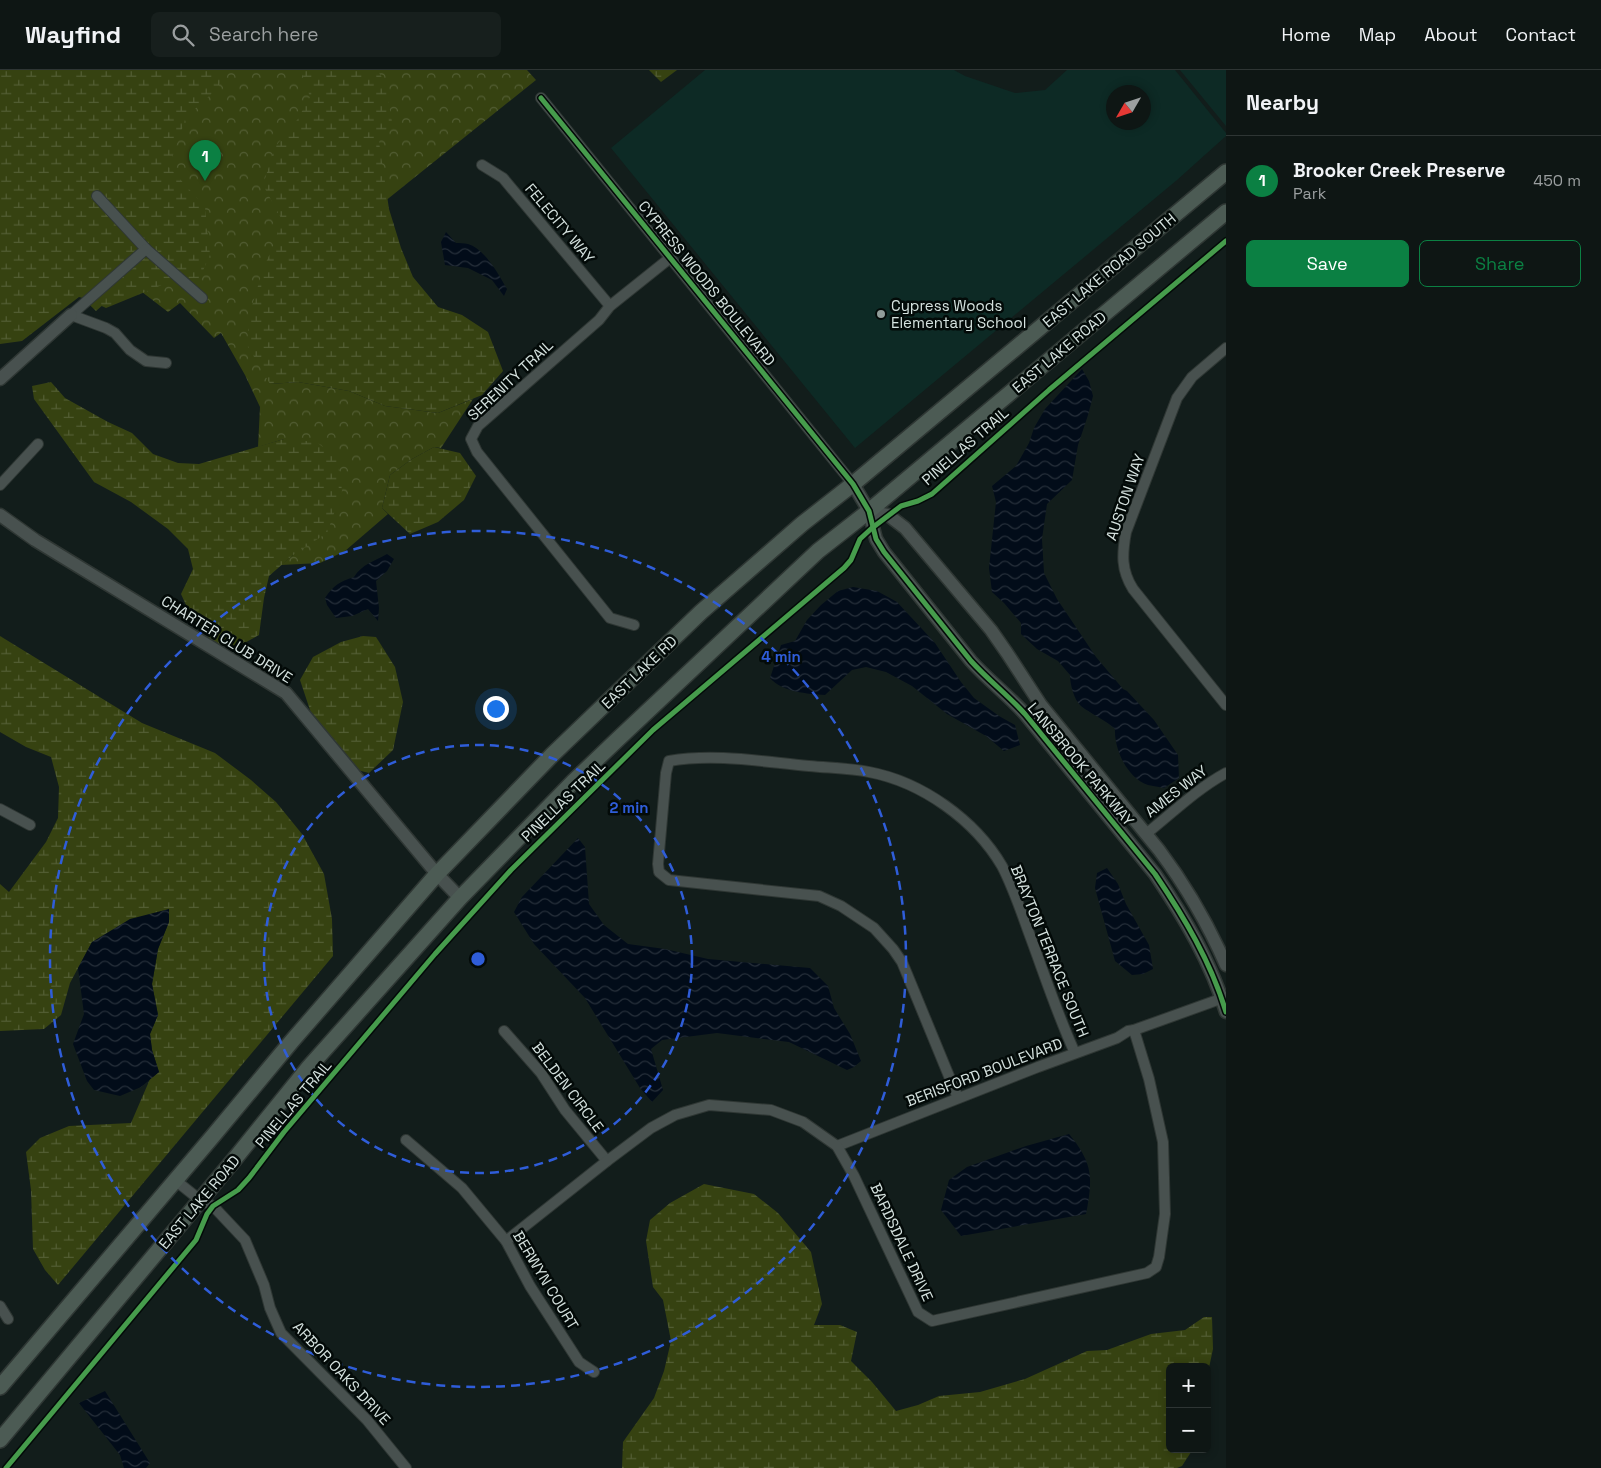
<!DOCTYPE html>
<html lang="en">
<head>
<meta charset="utf-8">
<style>
  body { margin:0; font-family:"Space Grotesk",sans-serif; background:#171f1d; color:#f1f3f6 }
  .controls { position:absolute; right:15px; bottom:15px; display:grid; overflow:hidden; border-radius:8px; box-shadow:0 2px 8px #0003 }
  .controls button { width:45px; height:45px; display:grid; place-items:center; padding:0; border:0; border-bottom:1px solid #2e3534; background:#0e1614; color:#f1f3f6; font:25px sans-serif }
  .compass { position:absolute; left:1106px; top:15px; width:45px; height:45px; border-radius:50%; background:#0e1614; box-shadow:0 2px 8px #0003; rotate:231deg }
  .you { position:absolute; left:495px; top:638px; width:18px; height:18px; margin:-12px; border:4px solid #fff; border-radius:50%; background:#1a73e8; box-shadow:0 0 0 8px #1a73e833 }
  .badge { display:grid; place-items:center; width:32px; height:32px; border-radius:50%; background:#0b8043; color:#fff; font-size:16px; font-weight:700 }
  .pin { position:absolute; translate:-50% -41px; filter:drop-shadow(0 1px 2px #0008) }
  .pin::after { content:''; position:absolute; top:26px; width:18px; height:15px; background:inherit; clip-path:polygon(0 0,100% 0,50% 100%) }
  .list { margin:0; padding:0; list-style:none }
  h2 { display:flex; justify-content:space-between; align-items:center; height:65px; margin:0; padding:0 20px; font-size:21px }
  h2 small { font-size:16px; font-weight:400; color:#9b9fa0 }
  .list li { display:grid; grid-template-columns:32px 1fr auto; gap:15px; align-items:center; box-sizing:border-box; height:90px; padding:0 20px; border-top:1px solid #2e3534 }
  .list b { display:block; font-size:19px; white-space:nowrap }
  .list p { margin:0; font-size:16px; white-space:nowrap; color:#9b9fa0 }
  .list em { font-size:16px; font-style:normal; color:#9b9fa0 }
  .actions { display:flex; gap:10px; padding:15px 20px }
  .actions a { flex:1; padding:11px 0; border:1px solid #0b8043; border-radius:8px; text-align:center; font-size:18px; color:#0b8043 }
  .actions .main { background:#0b8043; color:#fff }
  .icon { flex:none; width:28px; height:28px; fill:none; stroke:currentColor; stroke-width:2; stroke-linecap:round; stroke-linejoin:round }
  .map { position:relative; flex:none; width:1226px; height:1398px; overflow:hidden }
  header { display:flex; align-items:center; gap:30px; box-sizing:border-box; height:70px; padding:0 25px; background:#0e1614; border-bottom:1px solid #2e3534 }
  header strong { font-size:24px }
  nav { display:flex; gap:28px; margin-inline-start:auto; font-size:18px }
  .search { width:350px; height:45px; background:#171f1d; display:flex; align-items:center; gap:12px; box-sizing:border-box; padding:0 18px; border-radius:8px; color:#9b9fa0; font-size:19px }
  main { display:flex }
  aside { flex:1; background:#0e1614 }
  .map>svg:first-child { display:block }
</style>
</head>
<body>
<header>
<strong>Wayfind</strong>
<div class="search"><svg class="icon" aria-label="search" viewBox="0 0 24 24"><circle cx="10" cy="10" r="6"/><path d="M15 15l6 6"/></svg>Search here</div>
<nav><a>Home</a><a>Map</a><a>About</a><a>Contact</a></nav>
</header>
<main>
<div class="map">
<svg width="1226" height="1398" viewBox="0 0 1226 1398">
  <defs>
    <pattern id="forest-crowns" width="20" height="18" patternUnits="userSpaceOnUse" patternTransform="scale(1.25)"><rect width="20" height="18" fill="#364211"/><path d="M2 6a3 3 0 1 1 6 0M12 15a3 3 0 1 1 6 0" fill="none" stroke="#525d33"/></pattern>
    <pattern id="wetland-marsh" width="20" height="14" patternUnits="userSpaceOnUse" patternTransform="scale(1.25)"><rect width="20" height="14" fill="#364211"/><path d="M1 5h8M5 5V1M11 12h8M15 12V8" fill="none" stroke="#525d33"/></pattern>
    <pattern id="water-waves" width="16" height="10" patternUnits="userSpaceOnUse" patternTransform="scale(1.25)"><rect width="16" height="10" fill="#020c19"/><path d="M0 5q4-4 8 0t8 0" fill="none" stroke="#262f3a"/></pattern>
  </defs>
  <rect width="100%" height="100%" fill="#121d1b"/>
  <!-- built -->
  <g fill="#0d2a25" fill-rule="evenodd">
    <path d="M705 0H954L965 6 1015 23 1045 20 1067 0H1175L1226 63V66L1177 110 855 378 611 78ZM1144 22V52H1114V22Z"/>
    <polygon points="1180,0 1226,0 1226,56"/>
  </g>
  <!-- forest -->
  <polygon fill="url(#forest-crowns)" points="0,0 527,0 536,10 252,238 270,314 298,312 349,321 385,336 438,343 473,329 441,378 434,377 412,389 390,405 382,438 388,444 345,481 320,493 281,495 293,485 284,369 258,377 260,337 245,305 221,263 214,268 180,233 168,242 129,212 96,241 69,215"/>
  <!-- wetland -->
  <g fill="url(#wetland-marsh)">
    <polygon points="0,0 225,0 218,18 186,47 169,97 205,137 210,185 196,216 150,176 98,120 90,127 139,179 83,228 79,227 22,271 0,274"/>
    <polygon points="299,0 377,0 385,12 392,52 379,72 389,139 401,178 413,207 438,237 462,245 488,262 503,301 482,325 438,343 385,336 349,321 298,312 270,314 247,275 249,246 263,199 276,170 281,148 263,115 275,77 297,50 310,27 302,3"/>
    <polygon points="649,0 677,0 661,12"/>
    <polygon points="146,186 177,213 167,213 106,238 93,232"/>
    <polygon points="51,312 65,328 108,352 132,363 153,384 178,393 199,394 284,369 316,372 338,388 342,421 327,463 293,485 269,506 264,528 259,565 237,577 213,573 191,546 181,524 193,499 188,479 168,459 131,432 94,412 34,329 32,316"/>
    <polygon points="434,377 460,383 476,406 464,430 438,452 410,464 382,438 390,405 412,389"/>
    <polygon points="0,566 142,653 215,683 251,710 276,732 302,764 324,804 332,849 333,886 58,1215 45,1200 33,1179 31,1120 26,1082 40,1068 69,1056 131,1053 150,1009 159,1002 152,980 150,964 158,945 152,914 158,879 169,852 92,872 70,913 61,945 44,959 0,961 0,814 9,822 46,772 58,748 59,717 51,687 26,677 0,662"/>
    <polygon points="363,566 376,567 395,597 403,632 393,680 369,703 357,700 312,646 300,610 313,587 341,572"/>
    <polygon points="704,1114 754,1124 778,1143 811,1182 822,1234 814,1255 840,1255 857,1262 851,1291 872,1312 896,1341 918,1335 939,1326 980,1322 1025,1309 1087,1281 1107,1280 1151,1264 1185,1260 1204,1247 1212,1247 1213,1279 1207,1307 1207,1297 1170,1297 1170,1379 1193,1379 1182,1396 1177,1398 622,1398 623,1372 654,1328 664,1301 671,1271 663,1230 653,1217 646,1171 650,1150 670,1133"/>
  </g>
  <!-- water -->
  <g fill="url(#water-waves)">
    <path d="M446 162 456 173C460 173 464 173 468 174 485 179 499 205 507 219L504 226 492 210 468 198 445 195 441 172Z"/>
    <path d="M1082 299 1089 311 1093 326 1088 345 1078 375 1072 410 1047 434 1042 469 1044 503 1057 529 1096 587 1123 619 1127 621 1154 650 1178 685 1179 708 1164 718C1159 717 1153 716 1148 715 1127 708 1114 679 1115 659 1104 649 1091 644 1081 636 1074 630 1070 614 1070 605L1058 591 1037 579 1021 564V553L1004 533 992 522 989 498 996 432 992 416 1016 396 1029 373 1034 358 1045 339Z"/>
    <path d="M387 484 394 489 387 501 376 511 379 538 378 551 368 539 352 546 336 548 327 535 325 528C334 515 339 512 354 507 362 494 375 491 387 484Z"/>
    <path d="M853 517 877 521 897 532 935 573 961 612 974 628 999 646 1015 655 1020 675 1004 681 986 666 947 644 912 616 886 602 866 597 852 600 825 625C808 624 782 622 770 608L781 575 795 571 807 550 821 535 838 521Z"/>
    <polygon points="578,768 585,777 589,834 604,855 628,874 665,879 708,889 810,898 828,916 834,938 850,964 861,991 854,997 847,1000 789,972 717,963 662,970 651,979 663,1020 652,1032 640,1018 585,928 534,874 514,842 522,827"/>
    <polygon points="1107,798 1118,814 1126,834 1149,875 1153,899 1143,904 1132,905 1115,891 1095,818 1097,803"/>
    <polygon points="169,839 169,852 158,879 152,914 158,945 150,964 152,980 159,1002 141,1017 120,1026 94,1020 87,1011 73,974 84,944 78,898 92,872 130,849"/>
    <path d="M1069 1064C1093 1093 1093 1108 1086 1144L961 1166 941 1140 949 1110 967 1097 1026 1076Z"/>
    <polygon points="105,1321 150,1393 146,1398 124,1398 120,1385 79,1333"/>
  </g>
  <g fill="none" stroke-linecap="round" stroke-linejoin="round">
    <!-- minor casing -->
    <g stroke="#2f3734" stroke-width="12">
      <g id="minor">
        <polyline points="541,28 853,414"/>
        <polyline points="482,95 503,108 610,236"/>
        <polyline points="97,126 146,179 202,228"/>
        <polyline points="146,179 71,245 106,258 115,263 130,280 146,291 166,293"/>
        <path d="M1226 278 1192 307 1177 328 1126 462C1122 484 1121 500 1133 519L1226 635"/>
        <polyline points="0,415 38,374"/>
        <polyline points="634,555 610,548 477,382 471,369 478,356 599,250 610,236 670,188"/>
        <polyline points="0,739 30,755"/>
        <path d="M1146 764C1171 744 1198 718 1226 703"/>
        <polyline points="504,961 541,1003 565,1040 607,1091"/>
        <path d="M958 1028 907 904 902 892 893 879 874 858 841 836 819 826 669 810 659 802 658 794 666 703 669 691C716 683 763 692 809 696 829 698 850 698 869 702 922 712 975 750 1002 796 1013 817 1021 841 1029 863 1044 903 1057 944 1075 983"/>
        <polyline points="406,1070 462,1118 506,1171 530,1216 579,1292 594,1302"/>
        <polyline points="837,1076 1038,997 1117,968 1128,961 1134,960 1226,927"/>
        <polyline points="175,1110 200,1130 213,1136 245,1170 264,1215 270,1238 281,1263 367,1350 406,1398"/>
        <polyline points="506,1171 607,1091 651,1058 675,1045 709,1035 771,1040 803,1052 837,1076 854,1106 918,1242 932,1251 1147,1203 1156,1197 1159,1187 1165,1144 1163,1072 1149,1009 1134,960"/>
        <polyline points="0,1236 8,1249"/>
      </g>
    </g>
    <!-- tertiary casing -->
    <g stroke="#2f3734" stroke-width="15">
      <g id="tertiary">
        <polyline points="0,309 71,245"/>
        <path d="M853 414 869 441 876 469 884 482 971 591C988 610 1008 625 1025 644L1155 804C1184 847 1211 892 1226 942"/>
        <path d="M869 441 888 445 905 458 991 560 1007 583 1041 635 1159 780C1186 816 1208 854 1226 895"/>
        <polyline points="0,445 35,470 286,623 437,804 460,828"/>
      </g>
    </g>
    <!-- primary casing -->
    <g stroke="#2f3734" stroke-width="18">
      <g id="primary">
        <polyline points="0,1317 213,1066 292,971 437,804 552,685 701,542 802,454 853,414 1226,102"/>
        <polyline points="0,1370 233,1091 309,997 460,828 573,712 618,669 818,481 869,441 1226,142"/>
      </g>
    </g>
    <!-- minor -->
    <use href="#minor" stroke="#48514f" stroke-width="10"/>
    <!-- tertiary -->
    <use href="#tertiary" stroke="#48514f" stroke-width="12"/>
    <!-- primary -->
    <use href="#primary" stroke="#4c5b54" stroke-width="15"/>
    <!-- cycleway casing -->
    <g stroke="#030a08" stroke-width="8">
      <g id="cycleway">
        <path d="M541 28 853 414 869 441 876 469 884 482 971 591C988 610 1008 625 1025 644L1155 804C1184 847 1211 892 1226 942"/>
        <polyline points="6,1398 196,1170 207,1144 213,1136 238,1120 249,1108 284,1062 435,884 511,800 653,660 844,498 851,490 860,469 872,458 901,436 918,431 932,424 1049,320 1226,171"/>
      </g>
    </g>
    <!-- cycleway -->
    <use href="#cycleway" stroke="#469c4c" stroke-width="5"/>
  </g>
  <!-- distance rings -->
  <g fill="none" stroke="#2f5dd9" stroke-width="2.5" stroke-dasharray="9 6">
    <circle cx="478" cy="889" r="214"/>
    <circle cx="478" cy="889" r="428"/>
  </g>
  <!-- markers -->
  <circle fill="#919d9a" stroke="#030a08" stroke-width="2" cx="881" cy="244" r="5"/>
  <g text-anchor="middle" dominant-baseline="central" stroke-width="5" stroke-linejoin="round" paint-order="stroke">
    <!-- street labels -->
    <g font-size="15" fill="#d5e2df" stroke="#030a08">
      <text transform="translate(560 153) rotate(50)">FELECITY WAY</text>
      <text transform="translate(1109 200) rotate(-40)">EAST LAKE ROAD SOUTH</text>
      <text transform="translate(707 213) rotate(51)">CYPRESS WOODS BOULEVARD</text>
      <text transform="translate(1059 282) rotate(-40)">EAST LAKE ROAD</text>
      <text transform="translate(510 310) rotate(-43)">SERENITY TRAIL</text>
      <text transform="translate(965 376) rotate(-41)">PINELLAS TRAIL</text>
      <text transform="translate(1125 427) rotate(-71)">AUSTON WAY</text>
      <text transform="translate(227 569) rotate(32)">CHARTER CLUB DRIVE</text>
      <text transform="translate(639 602) rotate(-44)">EAST LAKE RD</text>
      <text transform="translate(1081 694) rotate(50)">LANSBROOK PARKWAY</text>
      <text transform="translate(1176 721) rotate(-38)">AMES WAY</text>
      <text transform="translate(563 731) rotate(-44)">PINELLAS TRAIL</text>
      <text transform="translate(1050 881) rotate(68)">BRAYTON TERRACE SOUTH</text>
      <text transform="translate(984 1002) rotate(-21)">BERISFORD BOULEVARD</text>
      <text transform="translate(568 1017) rotate(53)">BELDEN CIRCLE</text>
      <text transform="translate(293 1034) rotate(-50)">PINELLAS TRAIL</text>
      <text transform="translate(199 1132) rotate(-50)">EAST LAKE ROAD</text>
      <text transform="translate(902 1172) rotate(65)">BARDSDALE DRIVE</text>
      <text transform="translate(546 1210) rotate(59)">BERWYN COURT</text>
      <text transform="translate(342 1303) rotate(47)">ARBOR OAKS DRIVE</text>
    </g>
    <!-- poi labels -->
    <g font-size="15" fill="#d5e2df" stroke="#030a08" text-anchor="start">
      <text x="891" y="235">Cypress Woods<tspan x="891" dy="17">Elementary School</tspan></text>
    </g>
  </g>
  <circle cx="478" cy="889" r="8" fill="#2f5dd9" stroke="#030a08" stroke-width="2.5"/>
  <g font-size="15" text-anchor="middle" font-weight="bold" fill="#2f5dd9" stroke="#030a08" stroke-width="5" stroke-linejoin="round" paint-order="stroke">
    <text x="781" y="592">4 min</text>
    <text x="629" y="743">2 min</text>
  </g>
</svg>
<div class="controls">
<button>+</button>
<button>−</button>
</div>
<svg class="compass" viewBox="-18 -18 36 36"><path d="M0-13l5 13h-10z" fill="#e53935"/><path d="M0 13l5-13h-10z" fill="#9b9fa0"/></svg>
<div class="you"></div>
<div class="pin badge" style="left:205px;top:111px">1</div>
</div>
<aside>
<h2>Nearby<small></small></h2>
<ul class="list">
<li><span class="badge">1</span><div><b>Brooker Creek Preserve</b><p>Park</p></div><em>450 m</em></li>
</ul>
<div class="actions"><a class="main">Save</a><a>Share</a></div>
</aside>
</main>
</body>
</html>
